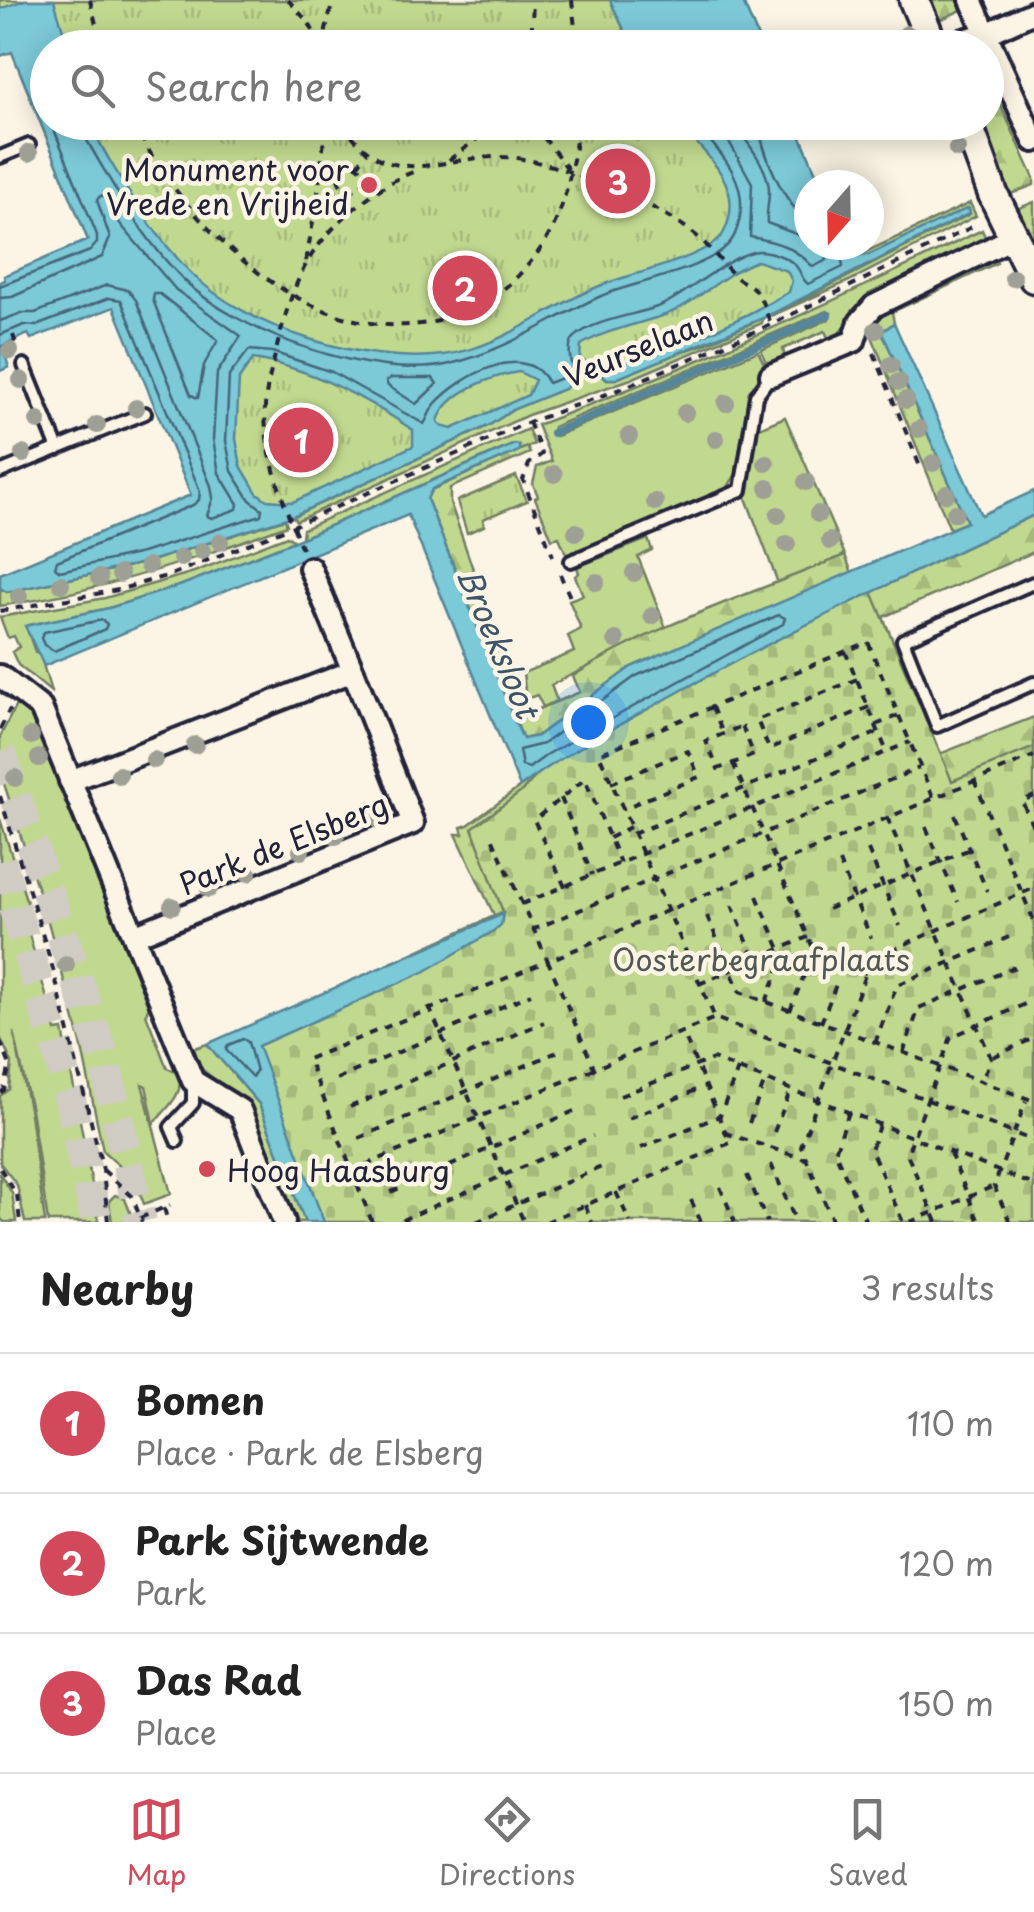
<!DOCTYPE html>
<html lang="en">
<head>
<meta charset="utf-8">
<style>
  body { margin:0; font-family:"Playpen Sans",sans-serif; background:#f2f2f2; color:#222 }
  .compass { position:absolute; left:794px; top:170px; width:90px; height:90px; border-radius:50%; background:#fff; box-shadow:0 5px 25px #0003; rotate:200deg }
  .you { position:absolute; left:588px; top:722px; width:35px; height:35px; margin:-25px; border:8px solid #fff; border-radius:50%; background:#1a73e8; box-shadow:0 0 0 15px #1a73e833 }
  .badge { display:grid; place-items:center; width:65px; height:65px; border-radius:50%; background:#d1495b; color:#fff; font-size:32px; font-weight:700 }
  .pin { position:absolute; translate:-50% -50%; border:5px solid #fff; box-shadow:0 2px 10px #0006 }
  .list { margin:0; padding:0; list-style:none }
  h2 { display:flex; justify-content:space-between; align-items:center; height:130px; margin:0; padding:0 40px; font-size:42px }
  h2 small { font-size:32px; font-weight:400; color:#767676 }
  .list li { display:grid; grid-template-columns:65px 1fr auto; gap:30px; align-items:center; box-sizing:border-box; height:140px; padding:0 40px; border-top:2px solid #e0e0e0 }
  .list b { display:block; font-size:38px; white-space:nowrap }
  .list p { margin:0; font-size:32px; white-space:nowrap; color:#767676 }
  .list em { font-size:32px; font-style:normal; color:#767676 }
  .icon { flex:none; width:55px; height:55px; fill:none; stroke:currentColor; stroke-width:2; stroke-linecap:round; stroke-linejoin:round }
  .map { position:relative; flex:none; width:1034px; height:1222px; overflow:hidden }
  .search { position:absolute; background:#fff; box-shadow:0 5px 25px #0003; left:30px; right:30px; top:30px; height:110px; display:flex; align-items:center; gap:25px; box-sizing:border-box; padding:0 35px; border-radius:55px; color:#767676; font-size:38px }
  .sheet { height:550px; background:#fff }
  nav { display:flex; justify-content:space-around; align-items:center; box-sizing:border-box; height:140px; border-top:2px solid #e0e0e0; background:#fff; font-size:28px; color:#767676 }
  nav a { display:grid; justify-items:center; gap:5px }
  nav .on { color:#d1495b }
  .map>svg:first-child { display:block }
</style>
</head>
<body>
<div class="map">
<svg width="1034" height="1222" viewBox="0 0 1034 1222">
  <defs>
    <pattern id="forest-firs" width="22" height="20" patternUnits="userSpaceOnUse" patternTransform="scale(2.5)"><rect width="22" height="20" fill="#c1d98f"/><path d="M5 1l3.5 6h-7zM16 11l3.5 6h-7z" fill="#a6ba7c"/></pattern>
    <pattern id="cemetery-stones" width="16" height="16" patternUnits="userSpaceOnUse" patternTransform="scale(2.5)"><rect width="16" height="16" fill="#c1d98f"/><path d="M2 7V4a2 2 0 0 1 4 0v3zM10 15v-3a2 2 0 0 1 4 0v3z" fill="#a6ba7c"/></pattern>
    <pattern id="park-tufts" width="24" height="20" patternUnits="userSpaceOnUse" patternTransform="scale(2.5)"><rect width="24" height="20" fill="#c1d98f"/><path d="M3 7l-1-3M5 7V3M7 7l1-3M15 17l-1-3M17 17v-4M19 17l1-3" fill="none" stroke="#a6ba7c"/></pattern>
  </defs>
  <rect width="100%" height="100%" fill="#fcf5e5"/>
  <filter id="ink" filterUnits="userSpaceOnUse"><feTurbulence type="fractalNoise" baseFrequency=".01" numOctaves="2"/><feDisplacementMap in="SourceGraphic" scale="20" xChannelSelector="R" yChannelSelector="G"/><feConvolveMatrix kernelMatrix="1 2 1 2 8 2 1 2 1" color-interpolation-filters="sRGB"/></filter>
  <g filter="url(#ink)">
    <!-- grass -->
    <g fill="#c1d98f" stroke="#727e65" stroke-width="2.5">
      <polygon points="970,203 976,216 849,281 771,316 970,214 969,209 868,255 861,254"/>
      <path d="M982 230 986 239 877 292 835 337 829 340 825 331 783 349 785 358 772 363V368L769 369 761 350 829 319 831 313 827 311 553 427 551 432 556 436 758 351 767 370 749 392 736 474 725 492 567 556 559 537 552 539 535 498 538 496 533 484 537 467 552 461 537 425C689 368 835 301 982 230Z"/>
      <polygon points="994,257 997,263 892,312 894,323 882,332 967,522 950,529 869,329 889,307"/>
      <polygon points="763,318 762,323 631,379 528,415 296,521 293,516 488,426 514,409 573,384 582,373 600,372 607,379 707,343"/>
      <polygon points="785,417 845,555 778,583 746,498 757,429"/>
      <polygon points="528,429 534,444 519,451 519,445 514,444 302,538 303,529"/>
      <path d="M285 519 287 525C187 562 106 590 0 606V588L7 592 144 563Z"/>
      <polygon points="287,536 294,541 182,585 109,608 26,626 35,652 40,654 51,692 18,665 12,652 19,647 14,636 8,638 0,617 105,598 194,572"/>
      <polygon points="648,539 652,550 638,557 666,628 551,685 557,701 543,707 537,695 526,699 523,673 574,652 568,636 581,629 569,600 583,595 575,576 579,573 577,567"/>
      <path d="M18 701 31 713 35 721 150 1002 146 1014 167 1068 178 1073C186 1093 167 1108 154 1123L146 1086 142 1084 171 1194 144 1204 135 1180 103 1151 81 1043 47 918 0 771V737Z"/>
      <polygon points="0,819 34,924 27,927 56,1031 63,1030 99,1222 48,1222 32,1115 14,1032 30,1114 45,1222 25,1222 17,1185 0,1163 0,1096 9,1089 12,1063 0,1037"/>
      <polygon points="207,1044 259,1104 305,1222 290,1222 239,1099 199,1067 189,1050"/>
      <polygon points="0,1174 12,1193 16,1222 4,1222 0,1218"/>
      <polygon points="115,1195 125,1199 134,1222 112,1222 109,1201"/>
    </g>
    <!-- forest -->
    <g fill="url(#forest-firs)" stroke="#727e65" stroke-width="2.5">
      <polygon points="923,0 956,0 966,8 933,23"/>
      <polygon points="987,75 1034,178 1034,185 1003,197 977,123 986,122"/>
      <polygon points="1034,202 1034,254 1009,212"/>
      <path d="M527 447 530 453 450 488V502L520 707 534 711 580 692 573 676C656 623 755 593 845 555L852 573 631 667 537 736 523 739 427 499 431 490Z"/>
      <polygon points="1034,515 1034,552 883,617 940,754 1034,717 1034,748 942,788 528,951 502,914 494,915 456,834 463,834 461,827 468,825 553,763 805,624"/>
    </g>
    <!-- cemetery -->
    <polygon fill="url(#cemetery-stones)" stroke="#727e65" stroke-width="2.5" points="870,587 952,781 1034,747 1034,1222 314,1222 230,1036 503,912 472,828 521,792 574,736"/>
    <!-- park -->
    <g fill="url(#park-tufts)" stroke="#727e65" stroke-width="2.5">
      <polygon points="0,0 742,0 762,47 48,48 48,122 795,123 821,185 809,185 809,245 847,245 763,318 616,379 607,379 600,372 582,373 564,389 514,409 488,426 293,516 144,563 7,592 0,588 0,574 191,495 12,52 0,56"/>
      <polygon points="516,476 527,501 483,519 484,526 467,533 457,501"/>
    </g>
    <!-- water -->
    <g fill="#7bc9d8" stroke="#578699" stroke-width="2.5" fill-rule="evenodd">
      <path d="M25 0H54L68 47 48 48V122L91 123C97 141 109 159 119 176 139 211 163 244 191 273 247 329 365 365 443 355 503 348 548 306 602 285 629 274 712 257 724 232 747 185 705 156 680 123H795L821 185H809V245H847L852 256 868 255 968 208 970 213 763 318 616 379H607L600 372 582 373 564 389 514 409 488 426 293 516 144 563 7 592 0 588V574L191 495 114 307 31 339 28 334 2 346 9 367 0 371V282L5 280 4 276 88 240 12 52 0 56V9ZM757 261 787 271 792 281 789 292C750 314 619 384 580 359L581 345C606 330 635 325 662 316 697 304 722 273 757 261ZM253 359C311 368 365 398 413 430V446L293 502 267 500 257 493 241 466 236 439 239 379ZM519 372 535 380 528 395 452 429 441 426 438 421C447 392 492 376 519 372Z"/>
      <polygon points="610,0 742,0 762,47 632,47"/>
      <path d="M894 323 981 515 1034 491V515C907 575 780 635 657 704 610 730 563 755 520 787L408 515 44 666 25 626 109 608 182 585 302 538 515 444 519 445V451L432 489 427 499 515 722 523 739 537 736 631 667 967 522 882 332Z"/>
      <polygon points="503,914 501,925 492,932 424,972 258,1046 324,1222 305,1222 259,1104 207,1044"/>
    </g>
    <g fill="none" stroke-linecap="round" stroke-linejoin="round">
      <!-- shore -->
      <g stroke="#46657a" stroke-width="2.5">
        <path d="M82 122 85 137C114 188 142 238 184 280 236 333 376 382 450 364 506 351 550 319 601 296 635 281 721 269 735 234 755 186 723 154 692 122"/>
        <path d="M710 122 731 145 752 183 750 237C776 241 795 247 813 267L827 260 826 245"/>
        <path d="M731 122C746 139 769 168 769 191 769 202 766 213 767 223L809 239"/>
        <path d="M759 122C760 149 785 208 809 220"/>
        <polyline points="0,286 90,251 97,243 97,235 51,122"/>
        <polygon points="154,294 160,294 218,340 204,365 198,398 191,395 153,300"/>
        <polyline points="0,298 12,297 102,257 110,238 97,200 100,196 105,197 121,225 176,290 241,336 217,373 213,439 219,473 238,504 237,509 212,518 207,516 213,498 211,486 136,300 128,290 107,285 35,313 22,313 0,321"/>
        <path d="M0 335 24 325 36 326 109 298 121 300 200 491 199 500 193 505 57 561 55 567 60 571 142 553 261 515 262 509 250 500 232 471 226 441 229 376 249 350 272 352 332 372 424 424C428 418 430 410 435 404 459 377 526 339 548 383L564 377 572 368C570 359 567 345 574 338 591 320 637 315 660 306 689 294 734 250 761 251 772 252 788 257 796 266 802 273 801 279 808 284L843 267 839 245"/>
        <polygon points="391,378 433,378 437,384 416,404 388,386 386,381"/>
        <polygon points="779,615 785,618 783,624 548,754 529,768 522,766 519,750 543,744 636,676"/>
        <polygon points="102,620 107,624 105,629 54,651 44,645 41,638 44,632"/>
        <polygon points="243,1039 248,1042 256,1071 252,1077 226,1050 228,1045"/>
      </g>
      <!-- stream -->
      <polyline stroke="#578699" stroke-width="8" points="553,433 828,315"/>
      <!-- primary-tunnel -->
      <g stroke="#d0cbc3" stroke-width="32" stroke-dasharray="32 16" stroke-linecap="butt">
        <polyline points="0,752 104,1059 141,1222"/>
        <polyline points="0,861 62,1063 97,1222"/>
      </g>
      <!-- lane casing -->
      <g stroke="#22223b" stroke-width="18">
        <g id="lane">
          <polyline points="0,157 29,145"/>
          <polyline points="24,365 58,449"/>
          <polyline points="0,472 145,413"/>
          <polyline points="571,561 741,490 756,396 771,375"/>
          <polyline points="1033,583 903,640 937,726 1034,683"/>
          <polyline points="177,1141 171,1127 193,1103 193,1082"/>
        </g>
      </g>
      <!-- street casing -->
      <g stroke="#22223b" stroke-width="28">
        <g id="street">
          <polyline points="971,0 1034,141"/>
          <polyline points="935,48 986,34 1034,12"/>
          <polyline points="771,375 854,341 860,322 874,306 1012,238"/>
          <polyline points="310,568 353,671"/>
          <polyline points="0,676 41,708 193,1081 240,1110 284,1222"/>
          <polyline points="70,781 353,671 413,823 136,935"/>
        </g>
      </g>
      <!-- secondary casing -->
      <g stroke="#22223b" stroke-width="35">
        <g id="secondary">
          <polyline points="914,0 934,48"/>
          <polyline points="967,122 993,194 1034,278"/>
        </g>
      </g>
      <!-- path -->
      <g stroke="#22223b" stroke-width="4" stroke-dasharray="8 8" stroke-linecap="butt">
        <polyline points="90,0 102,48"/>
        <polyline points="288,0 309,23 322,48"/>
        <polyline points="572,0 577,48"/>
        <polyline points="322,48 333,0"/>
        <polyline points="531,48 533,0"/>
        <path d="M133 122C189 234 326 365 461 314 498 300 531 268 550 233 568 200 573 160 579 122"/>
        <path d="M342 122C393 200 445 149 516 158 566 165 654 202 693 233 709 245 721 263 736 277 741 282 750 284 755 290 763 299 765 314 772 324"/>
        <polyline points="539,122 545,139 571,173"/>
        <polyline points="449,160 482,135 493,122"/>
        <circle cx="351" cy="177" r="13"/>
        <polyline points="357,166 367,152"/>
        <polyline points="306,261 318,194 326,122"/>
        <polyline points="13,335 18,350"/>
        <polyline points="874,353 921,469"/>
        <polyline points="529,422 542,454 529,464 523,480 553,556"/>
        <path d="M302 549C285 507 267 461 265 416 264 396 270 375 275 355 282 326 290 295 304 268 323 230 378 182 419 170"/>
        <polyline points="560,574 570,597"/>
        <polyline points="0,611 118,590 173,574 293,526 529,422 618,390 772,324 978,224"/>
        <polyline points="845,651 887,752"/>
        <polyline points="857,679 757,720 769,749 869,707"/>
        <polyline points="712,707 723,734"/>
        <polyline points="876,725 899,715"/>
        <polygon points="742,726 754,755 718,769 706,741"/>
        <polyline points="0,729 10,709"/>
        <polyline points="733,763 816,955 866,973"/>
        <polyline points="974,780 1034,921"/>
        <polyline points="611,783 688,751 699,777 622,809"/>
        <polyline points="0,796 53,969 103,1170 108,1222"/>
        <polyline points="1034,796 1022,801 1034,829"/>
        <polyline points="933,797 868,642 599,754 715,1018 1034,1141"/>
        <polyline points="561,798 592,875"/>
        <polyline points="955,815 987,891"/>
        <polyline points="887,817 991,1058 981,1083"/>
        <polyline points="926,827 958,902"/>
        <polyline points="633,834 879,732"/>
        <polyline points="609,838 630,827"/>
        <polyline points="868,850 900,926"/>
        <polyline points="839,862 871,938"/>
        <polyline points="565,887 534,820 585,779 620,863"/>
        <polyline points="757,896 780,949"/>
        <polyline points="522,904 910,742"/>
        <polyline points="732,905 755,960"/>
        <polyline points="828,909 970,849"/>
        <polyline points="707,916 740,992 1034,1101"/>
        <polyline points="532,930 919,768"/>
        <polyline points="699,984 808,937"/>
        <polyline points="766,1002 782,961"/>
        <polyline points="429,1007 524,1222"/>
        <polyline points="790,1011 806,970"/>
        <polyline points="821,1023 837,982"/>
        <polyline points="0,1041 10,1065 4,1090 0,1093"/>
        <polyline points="875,1043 897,985 1009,937"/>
        <polyline points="903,1053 919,1008 1022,964"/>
        <polyline points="993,1057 1034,1038"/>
        <polyline points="595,1070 548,961 1034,756"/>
        <polyline points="337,1079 531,994"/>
        <polyline points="620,1096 713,1059 1034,1185"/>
        <polyline points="350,1107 544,1022"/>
        <polyline points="849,1112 835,1152 866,1222"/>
        <polyline points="629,1118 706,1086"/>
        <polyline points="749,1123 765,1081"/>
        <polyline points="879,1125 871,1150 903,1222"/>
        <polyline points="774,1132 791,1089"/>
        <polyline points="725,1133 805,1159"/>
        <polyline points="359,1138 557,1052"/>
        <polyline points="641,1148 720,1116 738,1069"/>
        <polyline points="950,1153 979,1222"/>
        <polyline points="771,1164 796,1222"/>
        <polyline points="0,1168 17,1195 20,1222"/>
        <polyline points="103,1170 132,1196 142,1222"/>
        <polyline points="351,1171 715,1018"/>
        <polyline points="747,1175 767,1222"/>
        <polyline points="720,1187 735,1222"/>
        <polyline points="391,1192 581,1108"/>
        <polyline points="616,1192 630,1222"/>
        <polyline points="691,1200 701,1222"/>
        <polyline points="585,1205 592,1222"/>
        <polyline points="164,1208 168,1222"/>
        <polyline points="140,1218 170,1205"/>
        <polyline points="402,1220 593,1136"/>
        <polyline points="372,1222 308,1059 548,961 490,833"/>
        <polyline points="476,1222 606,1165"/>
        <polyline points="546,1222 730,1143 683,1033"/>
        <polyline points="833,1222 801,1146 871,959 1034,888"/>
        <polyline points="910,1222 994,1186"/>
        <polyline points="937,1222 907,1154 951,1037 1034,1000"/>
        <polyline points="1010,1222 994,1186 1026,1101"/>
      </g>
      <!-- lane -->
      <use href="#lane" stroke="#fcf5e5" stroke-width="10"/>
      <!-- street -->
      <use href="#street" stroke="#fcf5e5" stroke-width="20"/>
      <!-- secondary -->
      <use href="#secondary" stroke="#fcf5e5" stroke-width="28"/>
    </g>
    <!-- trees -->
    <g fill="#9e9f95">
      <circle cx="907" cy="34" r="9"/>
      <circle cx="957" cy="149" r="9"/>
      <circle cx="29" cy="153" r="9"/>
      <circle cx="1013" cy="278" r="9"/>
      <circle cx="876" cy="330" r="9"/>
      <circle cx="10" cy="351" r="9"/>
      <circle cx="891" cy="365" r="9"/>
      <circle cx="21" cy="380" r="9"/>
      <circle cx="899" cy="382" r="9"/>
      <circle cx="906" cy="400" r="9"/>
      <circle cx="726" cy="403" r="9"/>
      <circle cx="136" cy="408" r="9"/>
      <circle cx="685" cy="413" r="9"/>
      <circle cx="38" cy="421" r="9"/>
      <circle cx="97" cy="425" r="9"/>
      <circle cx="919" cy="429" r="9"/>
      <circle cx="629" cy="436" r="9"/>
      <circle cx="716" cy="439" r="9"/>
      <circle cx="23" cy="454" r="9"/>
      <circle cx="766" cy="463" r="9"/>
      <circle cx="933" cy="463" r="9"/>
      <circle cx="554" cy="474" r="9"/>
      <circle cx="806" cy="482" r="9"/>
      <circle cx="768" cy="488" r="9"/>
      <circle cx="946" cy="494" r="9"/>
      <circle cx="655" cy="502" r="9"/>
      <circle cx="955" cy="513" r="9"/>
      <circle cx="818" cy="514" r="9"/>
      <circle cx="778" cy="515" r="9"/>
      <circle cx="576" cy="532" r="9"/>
      <circle cx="830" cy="541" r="9"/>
      <circle cx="220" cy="542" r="9"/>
      <circle cx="787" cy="544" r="9"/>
      <circle cx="202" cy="551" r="9"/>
      <circle cx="181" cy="558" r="9"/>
      <circle cx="148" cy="566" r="9"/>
      <circle cx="634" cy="573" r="9"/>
      <circle cx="120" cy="574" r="9"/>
      <circle cx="99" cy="578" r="9"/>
      <circle cx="596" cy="582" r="9"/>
      <circle cx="61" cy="584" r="9"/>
      <circle cx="19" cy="596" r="9"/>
      <circle cx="652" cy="616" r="9"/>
      <circle cx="616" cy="640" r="9"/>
      <circle cx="31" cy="736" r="9"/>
      <circle cx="195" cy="745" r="9"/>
      <circle cx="39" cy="758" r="9"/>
      <circle cx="154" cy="760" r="9"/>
      <circle cx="119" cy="775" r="9"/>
      <circle cx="15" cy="778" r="9"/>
      <circle cx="379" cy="820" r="9"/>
      <circle cx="336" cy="836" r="9"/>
      <circle cx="301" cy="851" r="9"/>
      <circle cx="248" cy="873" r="9"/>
      <circle cx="209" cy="889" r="9"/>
      <circle cx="172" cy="906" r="9"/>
      <circle cx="66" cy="965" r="9"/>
    </g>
  </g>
  <!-- markers -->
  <g fill="#d1495b" stroke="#fcf5e5" stroke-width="4">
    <circle cx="369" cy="185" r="10"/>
    <circle cx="207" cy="1169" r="10"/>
  </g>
  <g text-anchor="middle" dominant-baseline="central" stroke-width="9" stroke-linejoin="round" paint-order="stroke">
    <!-- poi labels -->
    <g font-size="30" fill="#22223b" stroke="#fcf5e5" text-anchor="end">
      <text x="349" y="168">Monument voor<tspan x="349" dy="34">Vrede en Vrijheid</tspan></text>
      <text x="227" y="1169" text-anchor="start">Hoog Haasburg</text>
    </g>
    <!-- street labels -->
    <g font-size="30" fill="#22223b" stroke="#fcf5e5">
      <text transform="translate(638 347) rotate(-22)">Veurselaan</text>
      <text transform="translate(283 843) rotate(-22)">Park de Elsberg</text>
    </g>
    <!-- park labels -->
    <g font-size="30" fill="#525954" stroke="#fcf5e5">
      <text x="761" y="958">Oosterbegraafplaats</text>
    </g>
    <!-- water labels -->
    <g font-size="32" font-style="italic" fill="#3d546a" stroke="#fcf5e5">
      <text transform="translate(499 642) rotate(67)">Broeksloot</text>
    </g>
  </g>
</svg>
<svg class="compass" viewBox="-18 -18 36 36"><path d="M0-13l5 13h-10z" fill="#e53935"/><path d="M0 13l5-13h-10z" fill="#767676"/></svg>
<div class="you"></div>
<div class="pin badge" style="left:301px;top:440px">1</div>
<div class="pin badge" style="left:465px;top:288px">2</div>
<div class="pin badge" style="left:618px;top:181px">3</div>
<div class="search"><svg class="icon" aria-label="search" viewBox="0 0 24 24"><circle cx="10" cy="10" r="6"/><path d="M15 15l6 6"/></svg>Search here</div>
</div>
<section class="sheet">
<h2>Nearby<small>3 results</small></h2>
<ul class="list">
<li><span class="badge">1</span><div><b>Bomen</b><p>Place · Park de Elsberg</p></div><em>110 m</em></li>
<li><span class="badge">2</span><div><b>Park Sijtwende</b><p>Park</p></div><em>120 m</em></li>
<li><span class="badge">3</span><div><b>Das Rad</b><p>Place</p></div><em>150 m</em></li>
</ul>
</section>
<nav>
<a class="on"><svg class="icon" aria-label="map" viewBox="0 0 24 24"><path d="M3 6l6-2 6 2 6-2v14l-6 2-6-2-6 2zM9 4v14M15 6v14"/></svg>Map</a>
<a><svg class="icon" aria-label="directions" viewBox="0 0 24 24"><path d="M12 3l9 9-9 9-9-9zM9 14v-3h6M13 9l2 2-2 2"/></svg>Directions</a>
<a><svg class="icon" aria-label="saved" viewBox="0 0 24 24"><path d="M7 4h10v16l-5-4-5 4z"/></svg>Saved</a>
</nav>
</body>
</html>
